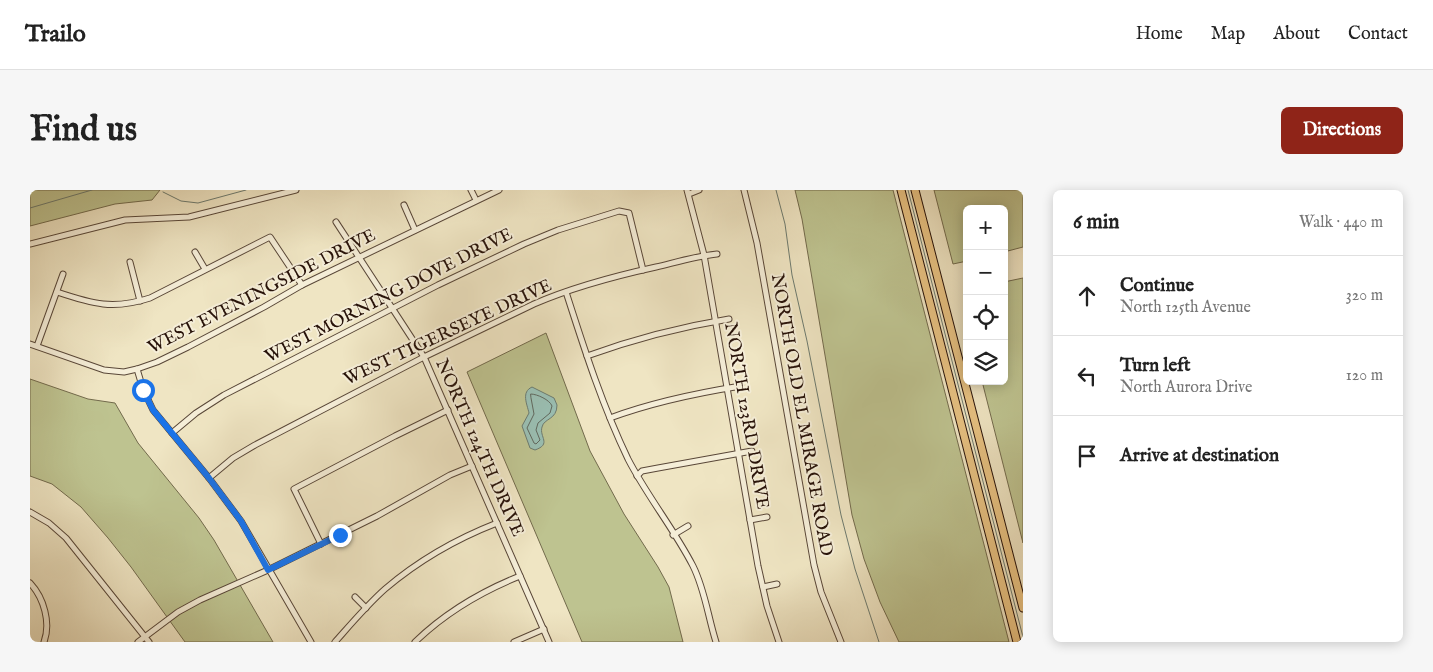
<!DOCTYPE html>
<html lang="en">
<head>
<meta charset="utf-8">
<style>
  body { margin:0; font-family:"IM FELL English",serif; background:#f6f6f6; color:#222 }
  .controls { position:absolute; right:15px; top:15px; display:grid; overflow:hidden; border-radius:8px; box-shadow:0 2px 12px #0003 }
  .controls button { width:45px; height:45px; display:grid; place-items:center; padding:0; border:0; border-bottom:1px solid #e0e0e0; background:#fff; color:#222; font:25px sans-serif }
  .stop { position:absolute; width:15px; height:15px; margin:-11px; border:4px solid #1a73e8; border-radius:50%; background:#fff }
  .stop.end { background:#1a73e8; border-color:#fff; box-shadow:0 1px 5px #0008 }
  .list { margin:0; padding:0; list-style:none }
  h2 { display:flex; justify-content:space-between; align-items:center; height:65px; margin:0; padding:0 20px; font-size:21px }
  h2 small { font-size:16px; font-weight:400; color:#767676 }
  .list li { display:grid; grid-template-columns:32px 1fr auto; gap:15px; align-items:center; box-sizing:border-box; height:80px; padding:0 20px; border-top:1px solid #e0e0e0 }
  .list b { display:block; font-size:19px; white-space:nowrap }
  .list p { margin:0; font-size:16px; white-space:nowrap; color:#767676 }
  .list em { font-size:16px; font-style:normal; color:#767676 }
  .icon { flex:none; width:28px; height:28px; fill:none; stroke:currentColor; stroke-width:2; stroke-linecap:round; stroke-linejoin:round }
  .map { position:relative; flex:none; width:993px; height:452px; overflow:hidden; border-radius:8px }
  header { display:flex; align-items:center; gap:30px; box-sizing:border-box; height:70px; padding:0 25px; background:#fff; border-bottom:1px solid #e0e0e0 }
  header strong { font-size:24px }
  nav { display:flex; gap:28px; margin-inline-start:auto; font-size:18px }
  .intro { display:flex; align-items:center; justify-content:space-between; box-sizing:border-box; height:120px; padding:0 30px }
  h1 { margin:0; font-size:35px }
  .button { padding:12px 22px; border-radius:8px; background:#8f2418; color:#fff; font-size:18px; font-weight:700 }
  main { display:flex; gap:30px; padding:0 30px }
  aside { flex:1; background:#fff; border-radius:8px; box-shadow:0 2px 12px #0003 }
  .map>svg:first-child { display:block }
</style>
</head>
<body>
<header>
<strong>Trailo</strong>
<nav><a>Home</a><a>Map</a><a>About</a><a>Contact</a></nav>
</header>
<div class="intro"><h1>Find us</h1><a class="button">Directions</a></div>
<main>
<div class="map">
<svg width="993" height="452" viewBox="0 0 993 452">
  <rect width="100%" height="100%" fill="#efe5c3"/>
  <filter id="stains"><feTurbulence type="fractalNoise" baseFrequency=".004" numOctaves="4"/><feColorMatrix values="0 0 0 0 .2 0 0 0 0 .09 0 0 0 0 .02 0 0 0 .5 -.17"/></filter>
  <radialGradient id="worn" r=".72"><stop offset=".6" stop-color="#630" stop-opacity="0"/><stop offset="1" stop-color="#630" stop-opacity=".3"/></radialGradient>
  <!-- green -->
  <g fill="#bec390" stroke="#726a4c">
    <polygon points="0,0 130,0 122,10 85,14 0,36"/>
    <polygon points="765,0 863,0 979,452 869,452 850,412 834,369 822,325 772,29"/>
    <polygon points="904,0 993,0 993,57 974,62 974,19 937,19 937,71 923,74"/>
    <polygon points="993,88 993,353 952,191 974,191 974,92"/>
    <polygon points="516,143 560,261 594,324 628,377 639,397 653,452 552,452 437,182"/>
    <polygon points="0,189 58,209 85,213 108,253 169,328 184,350 243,452 155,452 101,377 78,348 51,317 22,294 0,286"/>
  </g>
  <!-- water -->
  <path fill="#9abfb3" stroke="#6c7a6f" d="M502 197 524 208 527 215C527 230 514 228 512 237 509 247 522 254 505 260L500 258 492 236 499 223C497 214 491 202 502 197Z"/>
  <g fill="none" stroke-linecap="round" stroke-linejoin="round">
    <!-- shore -->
    <path stroke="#60685e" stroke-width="1" d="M501 204C507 204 520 210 522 216L520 223 508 233 506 240 510 250 506 254 504 253 497 238 504 224 501 208Z"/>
    <!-- stream -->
    <g stroke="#6c7a6f" stroke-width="1">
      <polyline points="746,0 755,34 762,85 777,151 811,325 825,379 849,452"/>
      <polyline points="878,0 993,447"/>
      <polyline points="133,2 151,11 168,13 216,0"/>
      <polyline points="0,18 62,0"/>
    </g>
    <!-- minor casing -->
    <g stroke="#594738" stroke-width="7">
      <g id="minor">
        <polyline points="441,0 446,10"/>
        <polyline points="657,0 674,65 728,376 737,416 749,452"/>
        <polyline points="714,0 727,53 784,375 791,402 811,452"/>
        <polyline points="659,4 669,0"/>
        <polyline points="374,15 385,40"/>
        <polyline points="306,32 394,167 519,452"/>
        <polyline points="0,54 95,30 159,27 266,0"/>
        <polyline points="165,62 175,79"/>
        <polyline points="100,72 110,111"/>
        <path d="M27 102C63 114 83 120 120 108L240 47 272 95"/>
        <path d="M536 102C554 158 572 215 598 269 617 306 644 339 663 376 675 400 678 427 686 452"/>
        <polyline points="0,154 74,180 94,182 107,179 127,172 158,157 234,117 272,95 469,0"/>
        <polyline points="7,156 33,84"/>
        <path d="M557 166C604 149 650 137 699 129"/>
        <polyline points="107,179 113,199 123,220 179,288 211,331 281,452"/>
        <path d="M580 228C623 212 667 203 711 196"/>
        <polyline points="142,243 166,223 194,205 408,95 494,54 528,40 589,21 599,23 613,80"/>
        <polyline points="607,286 612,281 628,278 722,261"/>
        <path d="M179 288 203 268 225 255 394 167 504 114C543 97 585 86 626 77 647 72 667 66 687 64"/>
        <polyline points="0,322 19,333 36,348 119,452"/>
        <polyline points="720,330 737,327"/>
        <polyline points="643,345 658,336"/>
        <polyline points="291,354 264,299 365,246 418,220"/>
        <path d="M0 393C14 408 21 433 14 452"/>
        <polyline points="733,397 747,394"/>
        <polyline points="325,407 336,418"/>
        <polyline points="108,452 148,422 170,410 238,380 347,326 420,285 442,276"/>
        <path d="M305 452C321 434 337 415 355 399 389 370 426 349 467 333"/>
        <path d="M385 452C416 422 450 402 490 386"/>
        <polyline points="484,452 514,439"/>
      </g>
    </g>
    <!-- major casing -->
    <g stroke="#271209" stroke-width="9">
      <g id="major">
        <polyline points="871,0 987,452"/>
        <polyline points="885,0 993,418"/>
      </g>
    </g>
    <!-- minor -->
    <use href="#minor" stroke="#f5eed8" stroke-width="5"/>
    <!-- major -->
    <use href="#major" stroke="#e8c282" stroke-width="7"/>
  </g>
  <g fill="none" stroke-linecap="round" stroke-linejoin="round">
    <!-- route -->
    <polyline stroke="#1a73e8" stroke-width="6" points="113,200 123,220 179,288 211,331 238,380 310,345"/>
  </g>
  <g text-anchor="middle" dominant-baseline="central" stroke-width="4" stroke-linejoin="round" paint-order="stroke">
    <!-- street labels -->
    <g font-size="18" fill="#271209" stroke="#f5eed8">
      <text transform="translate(232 102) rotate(-27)">WEST EVENINGSIDE DRIVE</text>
      <text transform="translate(359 106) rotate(-27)">WEST MORNING DOVE DRIVE</text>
      <text transform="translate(418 143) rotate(-25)">WEST TIGERSEYE DRIVE</text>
      <text transform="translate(771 225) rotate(80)">NORTH OLD EL MIRAGE ROAD</text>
      <text transform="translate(716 226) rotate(80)">NORTH 123RD DRIVE</text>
      <text transform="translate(449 258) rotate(66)">NORTH 124TH DRIVE</text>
    </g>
  </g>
  <rect width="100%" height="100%" filter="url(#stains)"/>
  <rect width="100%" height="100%" fill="url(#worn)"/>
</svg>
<div class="controls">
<button>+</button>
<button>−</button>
<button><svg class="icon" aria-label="locate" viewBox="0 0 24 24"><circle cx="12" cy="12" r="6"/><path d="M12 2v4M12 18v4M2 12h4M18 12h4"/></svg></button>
<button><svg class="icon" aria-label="layers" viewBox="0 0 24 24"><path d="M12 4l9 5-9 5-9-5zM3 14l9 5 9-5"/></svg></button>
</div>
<div class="stop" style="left:113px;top:200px"></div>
<div class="stop end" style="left:310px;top:345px"></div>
</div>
<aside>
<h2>6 min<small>Walk · 440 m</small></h2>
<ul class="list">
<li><svg class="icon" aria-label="ahead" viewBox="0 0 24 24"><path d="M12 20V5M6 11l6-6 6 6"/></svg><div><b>Continue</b><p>North 125th Avenue</p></div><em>320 m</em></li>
<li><svg class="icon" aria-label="left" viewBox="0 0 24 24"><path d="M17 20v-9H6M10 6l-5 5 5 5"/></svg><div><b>Turn left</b><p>North Aurora Drive</p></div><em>120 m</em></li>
<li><svg class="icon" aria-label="arrive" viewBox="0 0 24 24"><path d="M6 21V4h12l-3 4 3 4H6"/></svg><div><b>Arrive at destination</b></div></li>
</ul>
</aside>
</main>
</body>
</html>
